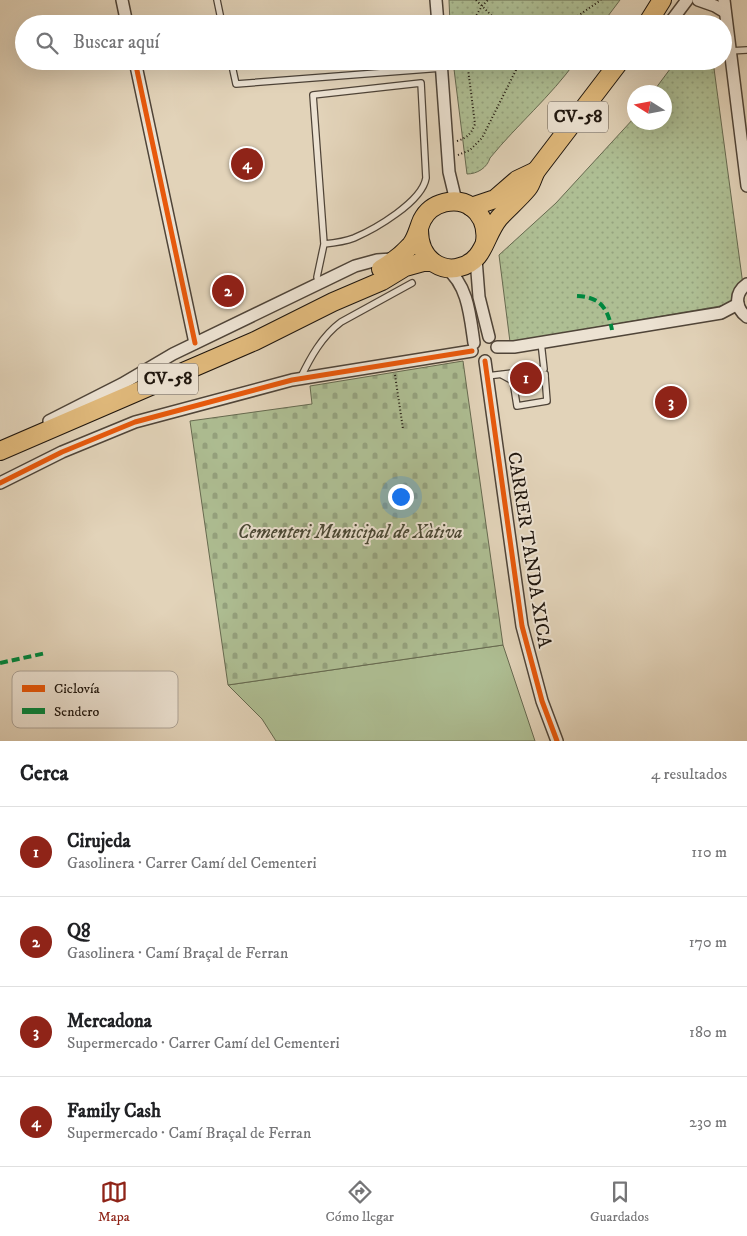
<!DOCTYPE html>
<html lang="es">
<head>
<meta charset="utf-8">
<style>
  body { margin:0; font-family:"IM FELL DW Pica",serif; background:#f2f2f2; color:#202124 }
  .compass { position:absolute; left:627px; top:85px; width:45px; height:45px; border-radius:50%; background:#fff; box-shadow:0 5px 20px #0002; rotate:281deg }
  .you { position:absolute; left:400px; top:496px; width:18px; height:18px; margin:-12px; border:4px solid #fff; border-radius:50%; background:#1a73e8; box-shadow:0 0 0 8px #1a73e833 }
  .badge { display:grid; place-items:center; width:32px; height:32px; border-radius:50%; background:#8f2418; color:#fff; font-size:16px; font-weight:700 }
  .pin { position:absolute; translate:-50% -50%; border:2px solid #fff; box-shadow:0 1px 5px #0006 }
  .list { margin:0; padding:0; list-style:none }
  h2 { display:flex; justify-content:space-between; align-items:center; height:65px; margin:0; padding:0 20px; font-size:21px }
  h2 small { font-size:16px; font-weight:400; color:#757577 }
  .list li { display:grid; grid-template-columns:32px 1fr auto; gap:15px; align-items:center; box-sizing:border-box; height:90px; padding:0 20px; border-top:1px solid #e0e0e0 }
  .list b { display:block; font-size:19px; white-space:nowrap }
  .list p { margin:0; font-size:16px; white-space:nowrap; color:#757577 }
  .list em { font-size:16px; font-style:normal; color:#757577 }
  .icon { flex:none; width:28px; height:28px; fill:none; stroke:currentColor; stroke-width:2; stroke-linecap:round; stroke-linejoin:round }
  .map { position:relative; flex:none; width:747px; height:741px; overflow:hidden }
  .search { position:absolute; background:#fff; box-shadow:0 5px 20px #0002; left:15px; right:15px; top:15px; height:55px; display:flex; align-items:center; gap:12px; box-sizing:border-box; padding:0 18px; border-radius:28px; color:#757577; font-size:19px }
  .sheet { height:425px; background:#fff }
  nav { display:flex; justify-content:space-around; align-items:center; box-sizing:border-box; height:70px; border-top:1px solid #e0e0e0; background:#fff; font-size:14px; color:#757577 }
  nav a { display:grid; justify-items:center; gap:2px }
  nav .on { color:#8f2418 }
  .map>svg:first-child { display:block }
</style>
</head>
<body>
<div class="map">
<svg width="747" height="741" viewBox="0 0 747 741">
  <defs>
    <pattern id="cemetery-stones" width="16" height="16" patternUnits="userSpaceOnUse" patternTransform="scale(1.25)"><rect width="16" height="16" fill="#aebe93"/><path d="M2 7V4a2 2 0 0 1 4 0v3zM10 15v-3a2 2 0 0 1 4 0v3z" fill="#95a27e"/></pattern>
    <pattern id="park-dots" width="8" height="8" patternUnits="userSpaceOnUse" patternTransform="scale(1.25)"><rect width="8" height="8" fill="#aebe93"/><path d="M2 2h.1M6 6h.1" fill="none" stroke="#95a27e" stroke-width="1.8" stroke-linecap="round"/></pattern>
  </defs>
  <rect width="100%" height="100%" fill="#e2d3b9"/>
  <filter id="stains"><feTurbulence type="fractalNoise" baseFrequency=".004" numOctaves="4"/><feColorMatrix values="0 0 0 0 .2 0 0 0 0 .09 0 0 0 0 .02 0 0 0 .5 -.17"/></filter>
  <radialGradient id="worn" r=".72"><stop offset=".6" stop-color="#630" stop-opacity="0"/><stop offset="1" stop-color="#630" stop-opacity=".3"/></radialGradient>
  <!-- green -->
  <polygon fill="#aebe93" stroke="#666a50" points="503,645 535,741 276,741 262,719 228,685"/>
  <!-- cemetery -->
  <polygon fill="url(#cemetery-stones)" stroke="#666a50" points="463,361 503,645 228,685 190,421 312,404 310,386"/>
  <!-- park -->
  <g fill="url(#park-dots)" stroke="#666a50">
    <polygon points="449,0 620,0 602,24 450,24"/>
    <path d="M453 61H576C551 96 517 125 490 158 487 168 477 174 467 174Z"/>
    <polygon points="676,61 713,61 743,285 732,304 510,342 499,255 556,203 634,118 634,122 664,122 664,92 653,92"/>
  </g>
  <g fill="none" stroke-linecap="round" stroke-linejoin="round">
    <!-- service casing -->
    <g stroke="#4f4438" stroke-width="8">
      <g id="service">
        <polyline points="217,0 222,24"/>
        <polyline points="729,51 747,50"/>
        <polyline points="231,61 236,84 442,68"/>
        <path d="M319 284 317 277 324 244 313 95 421 83 426 178C422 202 375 229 354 238 344 242 334 243 324 244"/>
        <polyline points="502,375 513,381 545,376 545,374"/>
        <polyline points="487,376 544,369 541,342"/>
        <path d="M300 379C310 358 322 336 341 322L412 283"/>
        <polyline points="513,381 517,406 547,401 545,376"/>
      </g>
    </g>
    <!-- minor casing -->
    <g stroke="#4f4438" stroke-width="14">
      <g id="minor">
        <polyline points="122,0 127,24"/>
        <polyline points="436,0 438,24"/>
        <polyline points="698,0 715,6 725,12"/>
        <polyline points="724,0 747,186"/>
        <polyline points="669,24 687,0"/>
        <polyline points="135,61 195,343"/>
        <polyline points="441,61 449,172 456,201"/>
        <polyline points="476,259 479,297 489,337"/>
        <path d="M446 268C468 285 470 316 474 343"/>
        <path d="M747 284C734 293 735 308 747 317"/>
        <polyline points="497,347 514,347 721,313 738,304"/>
        <polyline points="485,361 522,626 542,701 557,741"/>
        <polyline points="49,421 122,384 173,354 355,266 377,260 392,259"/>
        <polyline points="0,483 62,452 135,422 292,380 472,351"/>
      </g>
    </g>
    <!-- primary casing -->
    <g stroke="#1e150d" stroke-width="20">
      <g id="primary">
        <polyline points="647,24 662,0"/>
        <polyline points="471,207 495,199 517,180 536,171"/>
        <path d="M419 230C419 243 423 255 434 263 442 268 451 270 460 267 485 261 484 236 499 218 508 208 519 199 528 188 532 183 533 176 536 171L620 61"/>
        <path d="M381 269C393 262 402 255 411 245 417 237 418 229 422 220 431 202 456 196 472 207 483 216 487 228 485 242"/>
        <polyline points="0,451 255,341 333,302 382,281 405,267 423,262 433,262"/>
      </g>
    </g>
    <!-- path -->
    <g stroke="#1e150d" stroke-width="2" stroke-dasharray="1 2.5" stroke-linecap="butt">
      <polyline points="476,0 500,24"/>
      <polyline points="471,24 482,6 488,0"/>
      <polyline points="566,24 601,0"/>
      <polyline points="518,61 542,61"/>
      <path d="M457 141C467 138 471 134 475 124L467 61"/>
      <polyline points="458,155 470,150 482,138 516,70 518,61"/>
      <polyline points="395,375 403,429"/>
    </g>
    <!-- service -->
    <use href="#service" stroke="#ece2d2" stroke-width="5.5"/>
    <!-- minor -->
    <use href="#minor" stroke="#ece2d2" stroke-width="11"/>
    <!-- primary -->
    <use href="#primary" stroke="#e1ba7c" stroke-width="18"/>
    <!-- quiet -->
    <g stroke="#00873e" stroke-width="4" stroke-dasharray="8 4" stroke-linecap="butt">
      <path d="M577 296C601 297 608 309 612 330"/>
      <polyline points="0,663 46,653"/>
    </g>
    <!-- cycleway casing -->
    <g stroke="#ece2d2" stroke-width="8">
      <g id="cycleway">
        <polyline points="135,61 195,343"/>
        <polyline points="485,361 522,626 542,701 557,741"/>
        <polyline points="0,483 62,452 135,422 292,380 472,351"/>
      </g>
    </g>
    <!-- cycleway -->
    <use href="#cycleway" stroke="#e8590c" stroke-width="5"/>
  </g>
  <g text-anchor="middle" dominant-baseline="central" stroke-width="4" stroke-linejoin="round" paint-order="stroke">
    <!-- shield labels -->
    <g fill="#ece2d2" stroke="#5c5248" stroke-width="1">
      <rect x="548" y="101.5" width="60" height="31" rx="4"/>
      <rect x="138" y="363.5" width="60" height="31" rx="4"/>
    </g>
    <g font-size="18" font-weight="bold" fill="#1e150d">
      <text x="578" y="117">CV-58</text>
      <text x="168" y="379">CV-58</text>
    </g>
    <!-- park labels -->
    <g font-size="19" font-style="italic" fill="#494835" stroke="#ece2d2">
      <text x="350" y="532">Cementeri Municipal de Xàtiva</text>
    </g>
    <!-- street labels -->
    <g font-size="19" fill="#1e150d" stroke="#ece2d2">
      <text transform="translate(529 550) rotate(81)">CARRER TANDA XICA</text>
    </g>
  </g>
  <!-- legend -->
  <rect x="12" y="671" width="166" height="57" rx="8" fill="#ece2d2" stroke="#aea497" stroke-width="1"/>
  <rect x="22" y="685" width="23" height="7" fill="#e8590c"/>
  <rect x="22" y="708" width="23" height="6" fill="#00873e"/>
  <g font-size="14" fill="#1e150d">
    <text x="54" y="693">Ciclovía</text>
    <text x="54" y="716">Sendero</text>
  </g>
  <rect width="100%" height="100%" filter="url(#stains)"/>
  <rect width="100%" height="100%" fill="url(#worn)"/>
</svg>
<svg class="compass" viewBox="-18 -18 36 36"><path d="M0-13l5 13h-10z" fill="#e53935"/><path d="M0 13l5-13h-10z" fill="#757577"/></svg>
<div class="you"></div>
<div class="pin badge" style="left:526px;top:378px">1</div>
<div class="pin badge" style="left:228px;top:291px">2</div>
<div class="pin badge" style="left:671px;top:402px">3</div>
<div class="pin badge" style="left:247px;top:164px">4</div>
<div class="search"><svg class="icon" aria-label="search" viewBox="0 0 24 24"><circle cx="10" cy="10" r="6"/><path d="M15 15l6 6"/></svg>Buscar aquí</div>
</div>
<section class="sheet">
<h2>Cerca<small>4 resultados</small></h2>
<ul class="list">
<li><span class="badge">1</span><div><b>Cirujeda</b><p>Gasolinera · Carrer Camí del Cementeri</p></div><em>110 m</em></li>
<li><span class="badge">2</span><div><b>Q8</b><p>Gasolinera · Camí Braçal de Ferran</p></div><em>170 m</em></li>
<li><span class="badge">3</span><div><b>Mercadona</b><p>Supermercado · Carrer Camí del Cementeri</p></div><em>180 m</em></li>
<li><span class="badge">4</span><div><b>Family Cash</b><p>Supermercado · Camí Braçal de Ferran</p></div><em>230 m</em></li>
</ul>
</section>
<nav>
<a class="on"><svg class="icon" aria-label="map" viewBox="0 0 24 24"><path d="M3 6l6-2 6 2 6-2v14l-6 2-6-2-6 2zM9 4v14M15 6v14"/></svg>Mapa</a>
<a><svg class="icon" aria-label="directions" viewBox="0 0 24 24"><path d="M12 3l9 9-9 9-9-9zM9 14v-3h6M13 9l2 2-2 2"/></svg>Cómo llegar</a>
<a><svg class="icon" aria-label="saved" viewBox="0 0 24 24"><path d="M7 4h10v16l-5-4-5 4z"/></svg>Guardados</a>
</nav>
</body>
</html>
